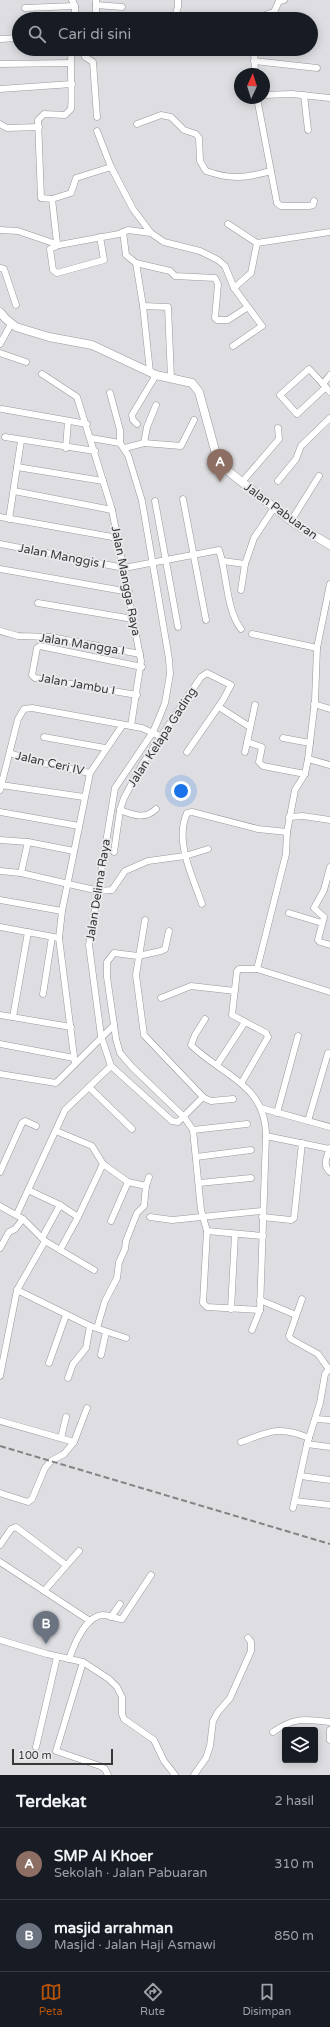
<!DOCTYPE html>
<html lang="id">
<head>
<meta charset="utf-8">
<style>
  body { margin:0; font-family:"Varela Round",sans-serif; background:#20242c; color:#f1f3f6 }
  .controls { position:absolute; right:12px; bottom:12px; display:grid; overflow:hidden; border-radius:4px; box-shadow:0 2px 10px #0003 }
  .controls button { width:36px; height:36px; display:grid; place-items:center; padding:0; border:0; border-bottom:1px solid #363941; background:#171b24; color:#f1f3f6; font:20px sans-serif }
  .compass { position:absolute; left:234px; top:68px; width:36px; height:36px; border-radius:50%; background:#171b24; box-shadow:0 2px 10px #0003; rotate:4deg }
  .scale { position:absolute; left:12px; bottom:10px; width:101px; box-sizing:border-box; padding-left:4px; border:2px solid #383839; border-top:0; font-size:11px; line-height:14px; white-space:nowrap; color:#383839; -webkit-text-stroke:3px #ebebef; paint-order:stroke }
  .you { position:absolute; left:181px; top:791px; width:14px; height:14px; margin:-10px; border:3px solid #fff; border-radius:50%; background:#1a73e8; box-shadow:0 0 0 6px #1a73e833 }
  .badge { display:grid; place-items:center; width:26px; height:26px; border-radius:50%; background:#b45309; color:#fff; font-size:13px; font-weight:700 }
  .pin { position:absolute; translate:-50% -33px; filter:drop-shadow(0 1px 2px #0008) }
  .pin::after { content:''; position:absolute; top:21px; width:14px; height:12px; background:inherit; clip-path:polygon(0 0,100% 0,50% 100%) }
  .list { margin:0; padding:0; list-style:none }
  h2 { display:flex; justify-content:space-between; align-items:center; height:52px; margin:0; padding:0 16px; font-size:17px }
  h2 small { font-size:13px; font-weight:400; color:#9ea1a6 }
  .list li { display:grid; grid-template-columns:26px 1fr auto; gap:12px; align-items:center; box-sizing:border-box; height:72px; padding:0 16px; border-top:1px solid #363941 }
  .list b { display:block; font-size:15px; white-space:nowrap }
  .list p { margin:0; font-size:13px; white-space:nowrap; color:#9ea1a6 }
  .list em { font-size:13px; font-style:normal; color:#9ea1a6 }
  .icon { flex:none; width:22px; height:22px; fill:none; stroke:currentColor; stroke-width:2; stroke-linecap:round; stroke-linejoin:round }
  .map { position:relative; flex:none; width:330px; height:1775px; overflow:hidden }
  .search { position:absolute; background:#171b24; box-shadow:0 2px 10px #0003; left:12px; right:12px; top:12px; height:44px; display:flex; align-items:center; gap:10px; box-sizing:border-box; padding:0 14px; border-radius:22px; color:#9ea1a6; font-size:15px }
  .sheet { height:196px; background:#171b24 }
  nav { display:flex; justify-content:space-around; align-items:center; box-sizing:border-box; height:56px; border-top:1px solid #363941; background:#171b24; font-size:11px; color:#9ea1a6 }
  nav a { display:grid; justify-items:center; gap:2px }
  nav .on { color:#b45309 }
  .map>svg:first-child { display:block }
</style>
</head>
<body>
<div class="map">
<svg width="330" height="1775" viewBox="0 0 330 1775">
  <rect width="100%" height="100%" fill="#dedee2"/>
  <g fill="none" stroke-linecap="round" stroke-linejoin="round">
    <!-- minor casing -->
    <g stroke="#97989c" stroke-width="7">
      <g id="minor">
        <polyline points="72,0 75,6 75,19"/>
        <polyline points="96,5 122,7"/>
        <polyline points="25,8 75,6"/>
        <polyline points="96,19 96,0"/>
        <polyline points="174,19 178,7 178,0"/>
        <polyline points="232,19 253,19 274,12 279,1 284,0"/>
        <polyline points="0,39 19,38"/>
        <polyline points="85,49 85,57 93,62 97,117"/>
        <polyline points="254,49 255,74"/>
        <polyline points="254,61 317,68"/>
        <polyline points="0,64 70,63"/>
        <polyline points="0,89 72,84"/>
        <polyline points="264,95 292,94 330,98"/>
        <polyline points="304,95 308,130"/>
        <polyline points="257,98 277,203 281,206 309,206 313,205 314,201"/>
        <polyline points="0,124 7,128 39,127"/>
        <path d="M137 124 161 115 171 117 184 130 196 134 199 138 200 161 206 171C232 180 245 178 271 171"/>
        <polyline points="97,131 111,167 133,209 151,233"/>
        <polyline points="52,199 71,193 76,178 111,167"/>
        <polyline points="228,224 257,243"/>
        <polyline points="0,230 18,231 59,245 119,234 128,230 151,233 164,242 200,251 218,260 225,266 234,288 262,326 233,346"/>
        <polyline points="123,232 126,255 136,263 143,306 150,372"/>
        <path d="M57 243 52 199 41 198 38 120 44 114 65 115 71 109C73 89 69 69 72 49"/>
        <polyline points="59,245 50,249 53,270 57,273 104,260 100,237"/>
        <polyline points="136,263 170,271 175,276 215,278 218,284 215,318 217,320 228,320 248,307"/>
        <polyline points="0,268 4,269 16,305"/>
        <polyline points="234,288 251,273 257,243 330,232"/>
        <polyline points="143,306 168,307 171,378"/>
        <polyline points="0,344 11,324"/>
        <polyline points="0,353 26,362"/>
        <polyline points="42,374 77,397 112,510 141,661 131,726"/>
        <polyline points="323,384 330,375"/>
        <path d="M326 387 297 414 280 395 309 369C316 376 323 384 330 392"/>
        <polyline points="110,393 120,430 120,443"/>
        <polyline points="2,409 87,424"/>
        <polyline points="137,424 133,420 132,415 156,375"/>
        <polyline points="5,437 95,451"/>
        <polyline points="91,438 120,443 128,455 142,501 169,659 170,674 165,703 159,718 153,732 115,788 89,945 101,1036 111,1066 172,1121 178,1122 203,1097"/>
        <polyline points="144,443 181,446 194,420"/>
        <polyline points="66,448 68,421"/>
        <polyline points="125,448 144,443 147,427 156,405"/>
        <polyline points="17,467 103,481"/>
        <polyline points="278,481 296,459 301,446 330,418"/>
        <polyline points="242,482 279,439 278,428"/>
        <polyline points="14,491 112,510"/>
        <polyline points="183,499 206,620"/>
        <polyline points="155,501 178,627"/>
        <polyline points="0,517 118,538"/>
        <polyline points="9,519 21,441"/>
        <polyline points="291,521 319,476"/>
        <path d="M0 544 124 568 219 550C227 573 226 610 241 629"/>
        <polyline points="223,561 245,564 241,590"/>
        <polyline points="245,564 254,538 274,508"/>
        <polyline points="0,569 129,592"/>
        <polyline points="38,603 133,619"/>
        <polyline points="0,631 18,636 51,637 140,654"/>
        <polyline points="252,634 317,648"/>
        <polyline points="137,695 35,678 32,675 37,648 40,646 142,667"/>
        <polyline points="314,704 330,709"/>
        <polyline points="219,707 250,727"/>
        <polyline points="44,737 105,748"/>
        <polyline points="283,738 310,743"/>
        <polyline points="247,742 262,747 259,762 263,766 305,774"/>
        <polyline points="245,752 255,705"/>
        <polyline points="10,753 33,761 90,773"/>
        <polyline points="308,759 330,765"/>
        <polyline points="1,785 84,797"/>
        <polyline points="0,790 18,719 24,709 32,708 142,728 162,737"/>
        <path d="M120 810C133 815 145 820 156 809"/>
        <polyline points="0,812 79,826"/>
        <polyline points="289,817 303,816 330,820"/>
        <polyline points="0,840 28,842 74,851"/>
        <polyline points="114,852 120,810 124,798 143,763 201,677 207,673 231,685 223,700 187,752"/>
        <polyline points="330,867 324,890 314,908 324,917 318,940 320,942 330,945"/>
        <polyline points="0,871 21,873 99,891 112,890 125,871 148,861 185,856 208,849"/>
        <polyline points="21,873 28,842"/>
        <polyline points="0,900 62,911"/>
        <path d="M202 904C193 877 174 842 187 813L192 812 258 829 287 832"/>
        <polyline points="289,913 322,923"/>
        <polyline points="145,920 136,975 144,1035 204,1098 211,1101 233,1099"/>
        <polyline points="0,927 59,938"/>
        <polyline points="169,931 165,949 161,951 138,956 114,953 107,962 107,977 116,1039 120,1053 132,1067 184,1117 193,1130 201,1210 207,1231 203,1303 207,1307 260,1310"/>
        <polyline points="257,969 286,854 287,832 295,790 305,774 308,759 315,701 317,648 330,584"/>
        <polyline points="43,994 52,937"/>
        <polyline points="161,998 191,986 235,991"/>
        <polyline points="0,1015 71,1027"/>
        <polyline points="13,1017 28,932"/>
        <path d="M205 1019 195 1035 191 1045C221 1075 266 1084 266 1136L260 1310 252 1330"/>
        <polyline points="0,1044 74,1058"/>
        <polyline points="75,1064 59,938 62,911 90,773 122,726"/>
        <polyline points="217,1065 245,1022"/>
        <polyline points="111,1066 89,1087 132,1129"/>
        <polyline points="0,1074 56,1083 114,1025"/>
        <polyline points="242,1082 268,1037 266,1033 232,1015 237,971 239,969 257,969 330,992"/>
        <polyline points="261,1108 330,1127"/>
        <polyline points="277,1113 298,1036"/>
        <polyline points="308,1121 328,1053"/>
        <polyline points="193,1130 247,1124"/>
        <polyline points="56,1131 92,1146 103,1164 128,1182 146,1186 149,1177"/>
        <polyline points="266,1136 330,1149"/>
        <path d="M330 1148C327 1157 322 1164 330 1172"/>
        <polyline points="196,1157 251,1150"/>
        <polyline points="0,1172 22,1123 25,1121 36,1126"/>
        <polyline points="199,1183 251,1178"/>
        <polyline points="28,1190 60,1205 78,1217 103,1164"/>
        <polyline points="0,1206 23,1219 45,1241 94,1270"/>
        <polyline points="17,1214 65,1110 89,1087"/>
        <polyline points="150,1217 172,1220 262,1211"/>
        <polyline points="262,1217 291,1220 294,1218 302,1143"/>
        <polyline points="111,1221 128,1182"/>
        <polyline points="207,1231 263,1236"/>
        <polyline points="42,1238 60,1205"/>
        <polyline points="0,1248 9,1232 15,1229 23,1219"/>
        <polyline points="60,1250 78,1217"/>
        <polyline points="17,1290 90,1326 126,1338"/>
        <polyline points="302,1299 289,1336 291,1339 318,1354 328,1368"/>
        <polyline points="260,1300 296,1315"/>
        <polyline points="231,1309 235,1234"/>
        <polyline points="97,1328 105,1301 117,1278 119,1262 125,1249 126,1241 137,1213 144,1206 146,1186"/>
        <polyline points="101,1355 106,1332"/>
        <polyline points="49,1363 66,1315"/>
        <polyline points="0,1376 17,1290 45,1241"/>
        <polyline points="68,1378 73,1364 86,1348 90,1326"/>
        <polyline points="316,1419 330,1420"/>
        <polyline points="0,1421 74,1442"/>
        <polyline points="61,1438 66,1417"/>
        <path d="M241 1442C269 1432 279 1425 309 1438"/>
        <polyline points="307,1444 330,1447"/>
        <polyline points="301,1476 330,1480"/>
        <polyline points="0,1493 28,1502 32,1499 45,1468 51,1461 64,1454 74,1442 87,1408"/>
        <polyline points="295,1501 330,1505"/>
        <polyline points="293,1508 307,1444 320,1403 325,1374 330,1368"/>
        <polyline points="0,1545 11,1529 16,1527 66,1565"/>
        <polyline points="0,1562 90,1621"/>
        <polyline points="44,1591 79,1551"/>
        <polyline points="111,1617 120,1604"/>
        <polyline points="0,1640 47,1654 83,1662 109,1679 117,1687 122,1697 122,1714 124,1719 154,1740 164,1761 175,1775"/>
        <path d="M69 1659C74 1645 85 1616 103 1615 110 1615 116 1619 122 1619L151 1575"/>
        <polyline points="83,1662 56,1751 100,1766 105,1769 108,1775"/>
        <polyline points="330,1730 330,1740"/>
        <path d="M273 1732C294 1717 305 1719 330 1722"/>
        <polyline points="36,1747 57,1657"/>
        <polyline points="194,1775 206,1758 210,1746 213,1721 218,1712 230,1698 251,1651 251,1642 248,1638"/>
      </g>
    </g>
    <!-- tertiary casing -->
    <g stroke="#97989c" stroke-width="9">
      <polyline id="tertiary" points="0,312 6,319 16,327 49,337 92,345 156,375 192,383 199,392 216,454 228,471 295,524 330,545"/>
    </g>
    <!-- minor -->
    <use href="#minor" stroke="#fff" stroke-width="6"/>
    <!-- tertiary -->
    <use href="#tertiary" stroke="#fff" stroke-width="8"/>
    <!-- rail -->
    <polyline stroke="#838386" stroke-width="2" stroke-dasharray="6 3" stroke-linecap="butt" points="0,1446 330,1544"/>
  </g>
  <g text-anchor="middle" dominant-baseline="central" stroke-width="3.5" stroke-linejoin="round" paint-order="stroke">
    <!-- street labels -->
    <g font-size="12" fill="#383839" stroke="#ebebef">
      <text transform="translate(281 511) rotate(36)">Jalan Pabuaran</text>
      <text transform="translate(62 556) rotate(11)">Jalan Manggis I</text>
      <text transform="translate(126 581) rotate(79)">Jalan Mangga Raya</text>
      <text transform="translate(82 644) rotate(9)">Jalan Mangga I</text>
      <text transform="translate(77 684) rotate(10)">Jalan Jambu I</text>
      <text transform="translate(162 737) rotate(-57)">Jalan Kelapa Gading</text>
      <text transform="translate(50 763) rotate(13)">Jalan Ceri IV</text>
      <text transform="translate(98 890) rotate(-81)">Jalan Delima Raya</text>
    </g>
  </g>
</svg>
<div class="controls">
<button><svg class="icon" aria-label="layers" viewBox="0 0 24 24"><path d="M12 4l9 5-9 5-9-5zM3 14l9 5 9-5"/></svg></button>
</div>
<svg class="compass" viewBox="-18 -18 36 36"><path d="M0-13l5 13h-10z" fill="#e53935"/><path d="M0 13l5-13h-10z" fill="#9ea1a6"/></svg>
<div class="scale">100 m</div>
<div class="you"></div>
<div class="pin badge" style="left:220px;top:482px;background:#8d6e63">A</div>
<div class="pin badge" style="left:46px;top:1644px;background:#6b7280">B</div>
<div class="search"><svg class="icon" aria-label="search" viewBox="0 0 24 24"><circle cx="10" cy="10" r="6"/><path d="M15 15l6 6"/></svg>Cari di sini</div>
</div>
<section class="sheet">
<h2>Terdekat<small>2 hasil</small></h2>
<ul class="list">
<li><span class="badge" style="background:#8d6e63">A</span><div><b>SMP Al Khoer</b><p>Sekolah · Jalan Pabuaran</p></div><em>310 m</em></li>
<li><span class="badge" style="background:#6b7280">B</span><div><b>masjid arrahman</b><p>Masjid · Jalan Haji Asmawi</p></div><em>850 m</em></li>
</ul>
</section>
<nav>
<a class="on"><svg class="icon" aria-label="map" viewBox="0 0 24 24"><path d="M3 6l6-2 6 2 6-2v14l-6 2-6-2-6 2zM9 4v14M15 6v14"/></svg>Peta</a>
<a><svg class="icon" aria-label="directions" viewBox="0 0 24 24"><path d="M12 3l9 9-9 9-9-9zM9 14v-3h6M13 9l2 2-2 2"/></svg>Rute</a>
<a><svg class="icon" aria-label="saved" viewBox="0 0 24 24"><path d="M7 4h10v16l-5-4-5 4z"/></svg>Disimpan</a>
</nav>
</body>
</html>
